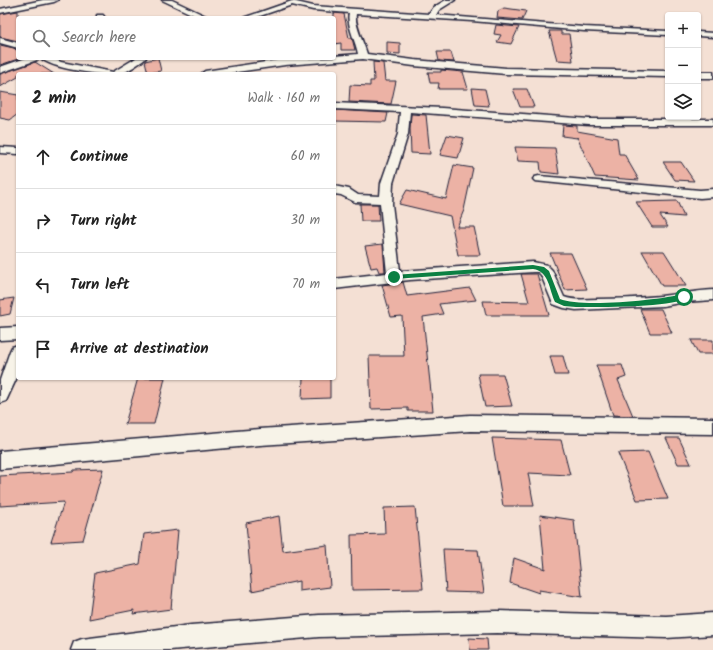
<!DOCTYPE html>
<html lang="en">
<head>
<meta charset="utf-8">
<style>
  body { margin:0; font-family:Kalam,sans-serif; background:#f2f2f2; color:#222 }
  .controls { position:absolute; right:12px; top:12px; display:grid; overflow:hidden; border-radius:4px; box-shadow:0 1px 3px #0004 }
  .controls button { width:36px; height:36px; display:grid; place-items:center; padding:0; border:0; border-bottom:1px solid #e0e0e0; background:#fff; color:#222; font:20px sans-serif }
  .stop { position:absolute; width:12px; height:12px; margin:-9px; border:3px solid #0b8043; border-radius:50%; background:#fff }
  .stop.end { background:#0b8043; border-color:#fff; box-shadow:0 1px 4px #0008 }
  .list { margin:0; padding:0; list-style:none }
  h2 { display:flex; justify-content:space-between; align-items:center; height:52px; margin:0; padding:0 16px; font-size:17px }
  h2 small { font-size:13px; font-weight:400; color:#767676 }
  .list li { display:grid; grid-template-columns:26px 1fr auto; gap:12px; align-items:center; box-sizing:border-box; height:64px; padding:0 16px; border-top:1px solid #e0e0e0 }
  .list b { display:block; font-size:15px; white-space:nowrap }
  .list em { font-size:13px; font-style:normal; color:#767676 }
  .icon { flex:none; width:22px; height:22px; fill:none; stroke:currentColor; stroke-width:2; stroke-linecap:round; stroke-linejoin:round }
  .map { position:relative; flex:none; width:713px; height:650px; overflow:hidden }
  .search { position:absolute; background:#fff; box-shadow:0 1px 3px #0004; left:16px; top:16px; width:320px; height:44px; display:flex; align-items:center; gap:10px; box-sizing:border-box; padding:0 14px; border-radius:4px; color:#767676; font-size:15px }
  .panel { position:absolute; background:#fff; box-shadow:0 1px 3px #0004; left:16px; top:72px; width:320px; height:308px; border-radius:4px }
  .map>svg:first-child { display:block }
</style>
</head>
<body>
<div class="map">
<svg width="713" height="650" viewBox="0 0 713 650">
  <rect width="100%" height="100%" fill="#f4e0d4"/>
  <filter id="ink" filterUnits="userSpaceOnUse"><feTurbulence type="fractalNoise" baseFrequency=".025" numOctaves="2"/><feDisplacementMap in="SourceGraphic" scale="8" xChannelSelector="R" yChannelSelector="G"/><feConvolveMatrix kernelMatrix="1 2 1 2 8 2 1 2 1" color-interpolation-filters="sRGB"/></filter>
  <g filter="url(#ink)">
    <!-- building -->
    <g fill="#ecb2a5" stroke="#22223b">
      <polygon points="504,8 526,11 522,20 497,18 498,11"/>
      <polygon points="18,11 18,41 0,37 0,14"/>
      <polygon points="334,13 344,14 349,38 352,38 355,50 341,50 341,43 334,44"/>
      <polygon points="496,25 519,27 511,44 497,42 501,35 494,34"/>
      <polygon points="549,31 561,31 561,34 569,34 573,61 557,60"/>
      <polygon points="387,42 400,43 400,54 387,53"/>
      <polygon points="0,45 14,48 18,52 18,58 21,58 0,65"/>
      <polygon points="437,52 451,52 454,62 439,61"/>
      <polygon points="158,58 161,71 148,73 145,61"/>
      <polygon points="35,62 54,74 18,74 18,77 0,87 0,74"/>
      <polygon points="373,62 383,63 385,81 396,81 391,104 349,102 350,85 370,86 370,81 374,81"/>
      <polygon points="441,70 463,72 468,89 438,89 439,83 430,83 428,72 441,72"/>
      <polygon points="472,88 485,89 489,106 475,105"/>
      <polygon points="513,89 527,89 534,107 520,107"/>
      <polygon points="0,92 18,95 18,114 10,120 0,118"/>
      <polygon points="334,110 388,113 386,122 334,121"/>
      <polygon points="411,114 426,115 430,154 411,153 410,128"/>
      <polygon points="563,125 577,126 577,131 617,138 619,154 624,154 639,180 595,177 577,137 577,138 562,136"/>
      <polygon points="447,135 464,138 458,158 440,155"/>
      <polygon points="515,147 555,148 559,174 541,172 540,162 518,161"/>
      <polygon points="663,162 681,162 694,181 675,180"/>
      <polygon points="454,165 473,168 464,210 457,227 474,227 480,255 458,255 450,216 399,204 407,190 446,199"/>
      <polygon points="677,201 684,217 660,215 668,227 652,227 636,202"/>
      <polygon points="360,204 378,204 379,221 361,221"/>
      <polygon points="383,244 385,272 379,272 377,267 371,268 365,246"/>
      <polygon points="642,251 664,251 686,286 662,286"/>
      <polygon points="550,253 571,253 587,289 565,290"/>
      <polygon points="521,274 537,274 549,315 486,315 483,301 529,302"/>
      <polygon points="403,282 407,296 470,288 476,300 439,304 443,314 423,317 433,411 408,411 408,408 371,409 369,356 404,356 402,316 391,317 382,285"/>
      <polygon points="14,298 10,314 0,316 0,300"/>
      <polygon points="640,309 661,309 672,333 650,333"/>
      <polygon points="691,340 713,340 713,354 698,354"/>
      <polygon points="550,356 563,356 568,375 555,375"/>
      <polygon points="596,365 622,365 626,377 618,380 633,416 613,415"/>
      <polygon points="478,374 503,374 512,406 485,407"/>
      <polygon points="138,378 165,378 154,424 125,424"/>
      <polygon points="303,378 330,378 330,398 302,399"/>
      <polygon points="492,438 561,440 570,475 528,473 534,506 503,506"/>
      <polygon points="666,438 679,438 691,464 678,464"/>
      <polygon points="648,452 668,499 637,500 618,453"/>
      <polygon points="103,469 83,540 51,542 64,502 0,506 0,476 73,472 74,470"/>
      <polygon points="415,507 423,589 352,590 351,535 385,534 384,508"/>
      <polygon points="540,515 574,520 582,597 539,590 539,593 510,583 514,558 545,569"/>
      <polygon points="279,516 283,551 327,545 330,587 299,591 299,581 252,591 246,523"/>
      <polygon points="178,530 171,609 133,614 134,610 89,619 95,573 140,564 144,534"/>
      <polygon points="443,549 478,550 484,593 446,592"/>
      <polygon points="469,638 487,639 488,650 470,650"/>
    </g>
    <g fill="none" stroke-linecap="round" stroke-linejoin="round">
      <!-- street casing -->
      <g stroke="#22223b" stroke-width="3">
        <g id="street">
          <polygon points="43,0 58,0 54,2 0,13 0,9"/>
          <polygon points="162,0 172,0 210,18 200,18"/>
          <path d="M446 0H455L439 10 436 15 584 27 668 31V35L584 31 472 21 356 14C354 24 364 43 367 54L414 60 506 68 668 71V77L506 74 414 66 363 59 285 65 223 74H201L205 71 285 59 334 58V56L358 54C356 42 346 24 349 13L313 10 292 5 254 18H243L292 1 313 6 429 14 434 7Z"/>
          <polygon points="97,15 103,15 105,18 97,18"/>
          <polygon points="698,32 713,33 713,37 698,36"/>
          <polygon points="0,38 18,43 18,48 0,43"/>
          <polygon points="26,58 38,58 37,60 0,73 0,67"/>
          <path d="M41 58H52L61 62 113 72 136 58H146C142 62 125 73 120 74 104 76 51 69 41 58Z"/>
          <rect x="698" y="72" width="15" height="6"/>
          <path d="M334 103 442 108 589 119H713V125H589L410 112 408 134 393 183 392 204 400 271 533 262 547 265 552 270 564 297C574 301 586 299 597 299 618 299 640 298 661 296 679 294 696 291 713 290V300L685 302 663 306 576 310 564 308 553 304 541 275 538 272H533L410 280 334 289V279L387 273 380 203 355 202 341 195 334 194V186L349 189 358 195 380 196 381 183 398 134 400 112 334 109Z"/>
          <polygon points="0,147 18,148 18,154 0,153"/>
          <polygon points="539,176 700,190 713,189 713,197 700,198 535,181 533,179 535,177"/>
          <polygon points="18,327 18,339 0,340 0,328"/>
          <polygon points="18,345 18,375 6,401 0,403 0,380 10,351 12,347"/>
          <polygon points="470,415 713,418 713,434 470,431 260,445 0,469 0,451 260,429"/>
          <polygon points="497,611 666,616 713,613 713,635 666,638 497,633 319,637 170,650 71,650 74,642 82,639 191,625 319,615"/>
        </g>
      </g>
      <!-- street -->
      <use href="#street" fill="#f7f3e8" fill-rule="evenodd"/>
    </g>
  </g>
  <!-- route -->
  <path fill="#0b8043" d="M533 265 544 267 549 271 560 299C581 308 660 300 684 294L688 297C675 308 596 307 576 307L564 306 555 302C549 289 549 271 533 269L394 279 391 277 394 275Z"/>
</svg>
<div class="controls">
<button>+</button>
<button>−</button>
<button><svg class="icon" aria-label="layers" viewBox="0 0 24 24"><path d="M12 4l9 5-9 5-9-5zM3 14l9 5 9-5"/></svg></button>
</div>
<div class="stop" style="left:684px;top:297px"></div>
<div class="stop end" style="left:394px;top:277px"></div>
<div class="search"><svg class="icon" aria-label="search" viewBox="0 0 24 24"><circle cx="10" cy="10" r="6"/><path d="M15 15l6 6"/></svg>Search here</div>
<section class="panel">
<h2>2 min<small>Walk · 160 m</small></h2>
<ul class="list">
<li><svg class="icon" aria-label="ahead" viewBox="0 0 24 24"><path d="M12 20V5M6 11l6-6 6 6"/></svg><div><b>Continue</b></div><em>60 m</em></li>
<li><svg class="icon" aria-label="right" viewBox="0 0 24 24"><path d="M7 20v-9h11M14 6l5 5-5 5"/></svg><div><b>Turn right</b></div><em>30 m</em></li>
<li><svg class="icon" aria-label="left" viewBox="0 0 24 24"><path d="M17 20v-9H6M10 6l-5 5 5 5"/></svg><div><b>Turn left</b></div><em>70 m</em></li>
<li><svg class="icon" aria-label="arrive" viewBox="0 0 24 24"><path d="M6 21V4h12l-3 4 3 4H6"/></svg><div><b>Arrive at destination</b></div></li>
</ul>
</section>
</div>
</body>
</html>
